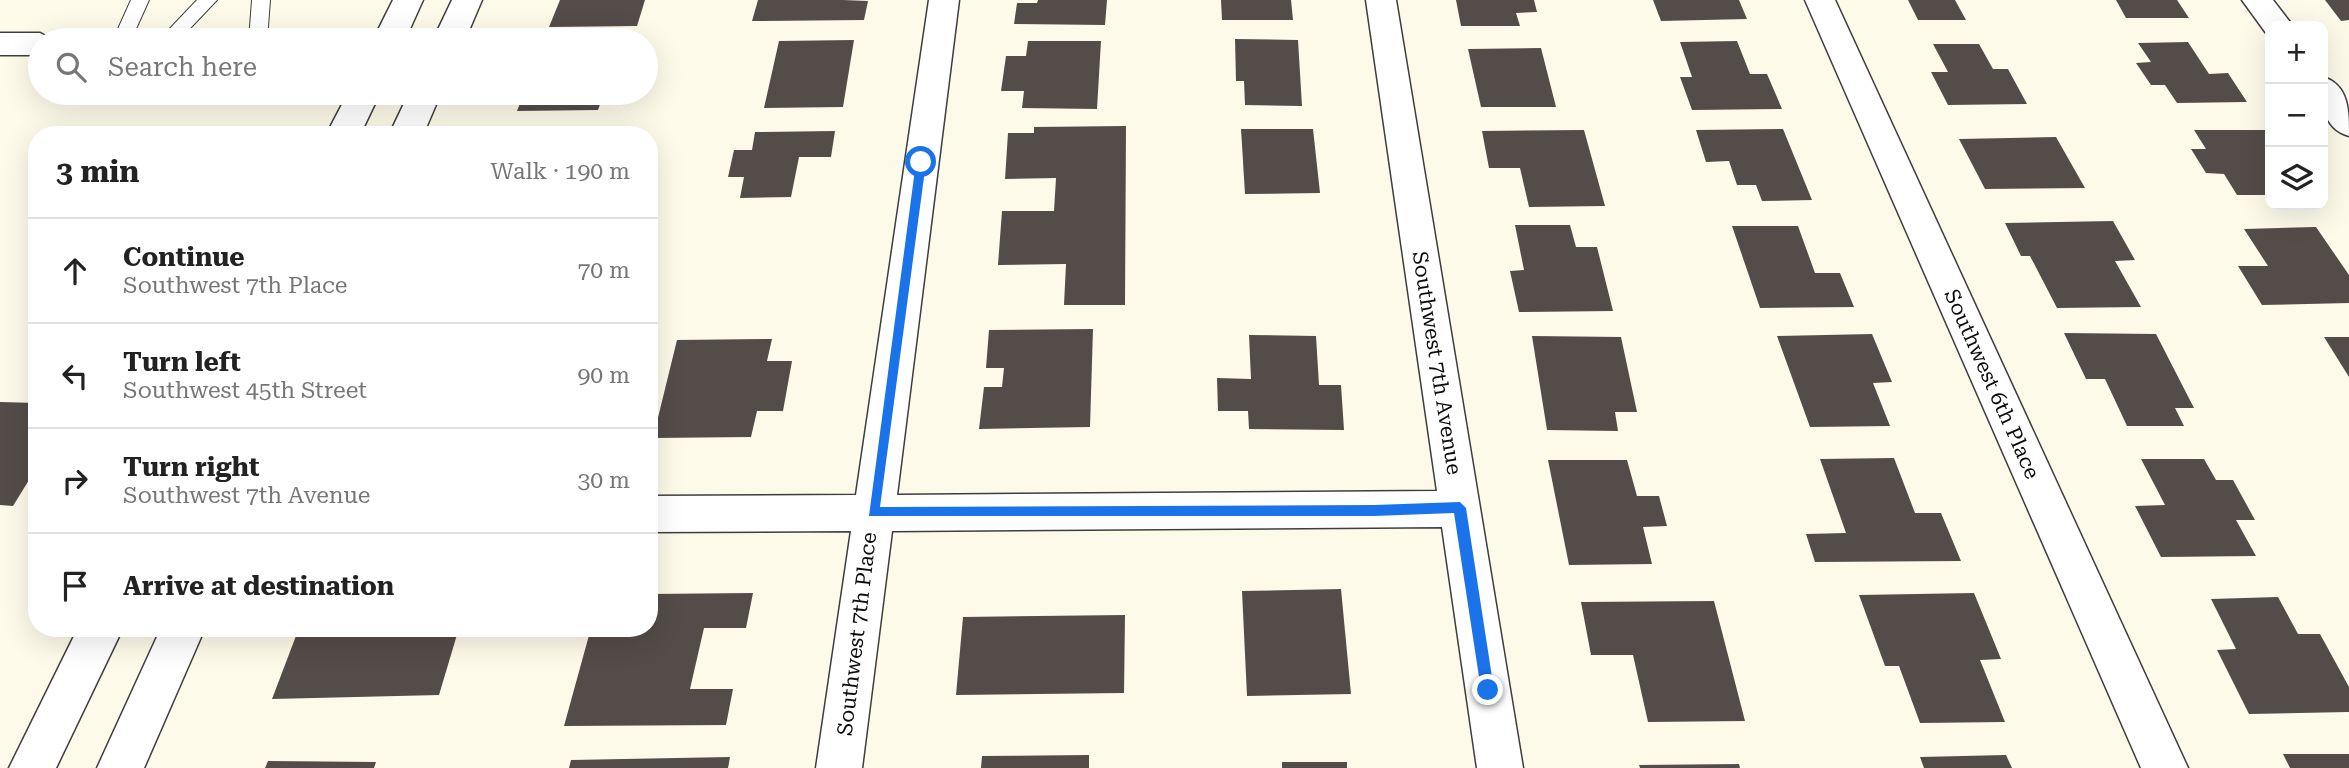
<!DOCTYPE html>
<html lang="en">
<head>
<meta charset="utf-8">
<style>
  body { margin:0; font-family:"Roboto Serif",serif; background:#f6f6f6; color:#222 }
  .controls { position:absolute; right:21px; top:21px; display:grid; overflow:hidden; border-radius:14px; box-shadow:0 7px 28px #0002 }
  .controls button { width:63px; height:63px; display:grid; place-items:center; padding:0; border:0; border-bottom:2px solid #e0e0e0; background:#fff; color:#222; font:35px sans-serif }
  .stop { position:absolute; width:21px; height:21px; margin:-16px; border:5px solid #1a73e8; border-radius:50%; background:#fff }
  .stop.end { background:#1a73e8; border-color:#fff; box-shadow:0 2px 7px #0008 }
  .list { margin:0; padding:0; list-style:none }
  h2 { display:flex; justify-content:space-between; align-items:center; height:91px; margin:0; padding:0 28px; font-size:30px }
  h2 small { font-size:23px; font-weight:400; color:#767676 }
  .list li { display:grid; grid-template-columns:46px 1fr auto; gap:21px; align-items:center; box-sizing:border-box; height:105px; padding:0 28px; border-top:2px solid #e0e0e0 }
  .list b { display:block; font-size:26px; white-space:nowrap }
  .list p { margin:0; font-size:23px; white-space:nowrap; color:#767676 }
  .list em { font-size:23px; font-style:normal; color:#767676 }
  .icon { flex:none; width:38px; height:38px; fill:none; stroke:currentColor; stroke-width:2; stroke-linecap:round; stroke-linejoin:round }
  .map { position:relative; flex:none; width:2349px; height:768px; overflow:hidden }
  .search { position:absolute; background:#fff; box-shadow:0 7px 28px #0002; left:28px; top:28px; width:630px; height:77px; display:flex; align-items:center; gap:18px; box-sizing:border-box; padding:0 24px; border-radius:38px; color:#767676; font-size:26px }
  .panel { position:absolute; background:#fff; box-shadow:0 7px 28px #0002; left:28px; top:126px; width:630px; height:511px; border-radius:28px }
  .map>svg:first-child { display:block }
</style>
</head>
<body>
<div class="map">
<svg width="2349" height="768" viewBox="0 0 2349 768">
  <rect width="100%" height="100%" fill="#fefaea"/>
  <!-- building -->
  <g fill="#544c48">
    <polygon points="560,0 645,0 637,26 549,27"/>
    <polygon points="758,0 843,0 868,1 864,20 752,21"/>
    <polygon points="1038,0 1107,0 1105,25 1014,24 1017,3 1037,3"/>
    <polygon points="1221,0 1291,0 1293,20 1222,20"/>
    <polygon points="1456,0 1534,0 1537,12 1516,13 1520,26 1461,26"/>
    <polygon points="1653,0 1739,0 1747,19 1661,21"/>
    <polygon points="1908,0 1955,0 1966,20 1918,20"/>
    <polygon points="2116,0 2177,0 2189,18 2126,18"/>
    <polygon points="2325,0 2349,0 2349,20 2341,21"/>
    <polygon points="1235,39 1298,40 1302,106 1245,105 1244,81 1236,81"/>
    <polygon points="854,40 843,107 764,108 779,41"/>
    <polygon points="1028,41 1101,41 1097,109 1022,108 1024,91 1001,91 1006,56 1026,56"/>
    <polygon points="1737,41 1750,74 1767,74 1782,109 1692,110 1680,77 1692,77 1680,42"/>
    <polygon points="2188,42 2209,74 2228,73 2247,102 2177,103 2165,85 2151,85 2136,63 2151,62 2138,43"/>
    <polygon points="1933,44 1979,44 1993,69 2008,69 2027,104 1948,105 1931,72 1948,72"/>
    <polygon points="1541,48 1556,107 1481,107 1468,49"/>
    <polygon points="524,93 604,93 598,110 517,111"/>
    <polygon points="1126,126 1125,305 1064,305 1066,264 998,265 1002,211 1054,211 1056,178 1005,179 1008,133 1034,133 1034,127"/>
    <polygon points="514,128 584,129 582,135 511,135"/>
    <polygon points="1241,129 1313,129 1320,193 1245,194"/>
    <polygon points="1783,129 1812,200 1762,201 1756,185 1737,185 1729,161 1706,162 1696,130"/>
    <polygon points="1584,130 1605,206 1529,207 1520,168 1489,168 1482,131"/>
    <polygon points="2194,130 2268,130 2270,195 2237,195 2224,174 2206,173 2191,149 2206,149"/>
    <polygon points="835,131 831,157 799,157 791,197 740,198 744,177 728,177 734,150 752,150 755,132"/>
    <polygon points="2056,137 2085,188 1985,189 1959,139"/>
    <polygon points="2113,221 2135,260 2115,261 2141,307 2057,308 2030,256 2021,256 2005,223"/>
    <polygon points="1515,225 1570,225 1576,247 1597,247 1613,311 1519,312 1510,271 1524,270"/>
    <polygon points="1732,226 1798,226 1815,273 1840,273 1854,307 1760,308"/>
    <polygon points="2316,227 2349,275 2349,303 2262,305 2238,266 2268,266 2244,229"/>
    <polygon points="1093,329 1090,427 979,429 984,387 1002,387 1004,368 986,368 989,330"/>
    <polygon points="2064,333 2156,334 2194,408 2175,408 2184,426 2127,426 2105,379 2086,379"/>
    <polygon points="1872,334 1892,382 1873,383 1890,426 1810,427 1777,336"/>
    <polygon points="1249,335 1316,336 1319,385 1341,385 1344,430 1249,429 1248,411 1218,411 1217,378 1251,379"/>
    <polygon points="1532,336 1621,337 1637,412 1615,412 1618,431 1547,430"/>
    <polygon points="2324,337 2349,337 2349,377"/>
    <polygon points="772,339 767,361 792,361 783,411 757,411 751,437 653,438 677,340"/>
    <polygon points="0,402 37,403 37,467 13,506 0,505"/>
    <polygon points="1894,458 1915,513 1941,513 1961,561 1815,562 1806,534 1846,533 1820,459"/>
    <polygon points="2141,459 2204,459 2216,480 2233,480 2255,520 2236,520 2256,556 2161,557 2135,506 2165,505"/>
    <polygon points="1548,460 1627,460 1637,496 1659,496 1667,526 1643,527 1652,564 1569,565"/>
    <polygon points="1341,589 1351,694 1247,696 1242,591"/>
    <polygon points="753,593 746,628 704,628 690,689 733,689 726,725 564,726 591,628 649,628 649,594"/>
    <polygon points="1974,593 2001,659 1980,660 2005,722 1920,723 1899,666 1885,666 1859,595"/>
    <polygon points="2278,597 2298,634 2320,634 2349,687 2349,712 2249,714 2217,650 2236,649 2211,599"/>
    <polygon points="1714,601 1745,721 1648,722 1633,655 1591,655 1581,602"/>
    <polygon points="1125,615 1124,693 956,695 963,617"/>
    <polygon points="299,628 459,628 439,695 272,699"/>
    <polygon points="2283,754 2349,754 2349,768 2290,768"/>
    <polygon points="1089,755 1089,768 981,768 982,756"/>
    <polygon points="2006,755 2012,768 1924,768 1920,757"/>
    <polygon points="730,757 728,768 569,768 571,760"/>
    <polygon points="268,761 376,762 374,768 265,768"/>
    <rect x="1282" y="762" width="65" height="6"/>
    <polygon points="1739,764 1740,768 1640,768 1639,765"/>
  </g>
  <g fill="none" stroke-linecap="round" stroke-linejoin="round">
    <!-- service casing -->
    <g stroke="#3e3e3e" stroke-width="2">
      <g id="service">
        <polygon points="131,0 149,0 131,40 113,40"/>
        <polygon points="197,0 217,0 179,40 159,40"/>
        <polygon points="252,0 270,0 267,40 249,40"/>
      </g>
    </g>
    <!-- minor casing -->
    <g stroke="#3e3e3e" stroke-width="3">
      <g id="minor">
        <polygon points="929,0 959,0 897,495 1437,491 1366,0 1396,0 1523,768 1477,768 1442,527 892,531 862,768 816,768 851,531 649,532 649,496 856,495"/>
        <polygon points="1805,0 1835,0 2188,768 2141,768"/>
        <polygon points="2242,0 2273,0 2293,26 2270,26 2270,35 2266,33"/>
        <polygon points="0,33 40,33 53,40 40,40 40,55 0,55"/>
        <path d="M2323 77C2349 85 2349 111 2349 136 2321 128 2322 101 2323 77Z"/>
      </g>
    </g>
    <!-- tertiary casing -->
    <g stroke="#3e3e3e" stroke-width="3">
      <g id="tertiary">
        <polygon points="393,0 423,0 405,40 373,40"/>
        <polygon points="452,0 482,0 465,40 433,40"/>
        <polygon points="348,93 380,93 360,135 326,135"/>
        <polygon points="409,93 441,93 423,135 389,135"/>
        <polygon points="78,628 123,628 56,768 9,768"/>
        <polygon points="161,628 205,628 144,768 97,768"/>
      </g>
    </g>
    <!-- service -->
    <use href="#service" fill="#fff" fill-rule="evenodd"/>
    <!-- minor -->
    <use href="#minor" fill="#fff" fill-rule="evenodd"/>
    <!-- tertiary -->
    <use href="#tertiary" fill="#fff" fill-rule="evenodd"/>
  </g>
  <!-- route -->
  <polygon fill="#1a73e8" points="921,158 926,162 880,507 1374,505 1460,502 1466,508 1494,690 1493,694 1483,694 1481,690 1454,513 1374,516 869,516 916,162"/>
  <g text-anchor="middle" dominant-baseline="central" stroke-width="7" stroke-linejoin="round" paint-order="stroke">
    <!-- street labels -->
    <g font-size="21" fill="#0b0b0b" stroke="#fff">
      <text transform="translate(1437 363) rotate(81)">Southwest 7th Avenue</text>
      <text transform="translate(1992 384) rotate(66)">Southwest 6th Place</text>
      <text transform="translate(857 634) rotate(-83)">Southwest 7th Place</text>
    </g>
  </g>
</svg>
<div class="controls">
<button>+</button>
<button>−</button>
<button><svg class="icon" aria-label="layers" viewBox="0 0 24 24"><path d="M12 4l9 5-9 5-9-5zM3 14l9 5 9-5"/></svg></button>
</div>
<div class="stop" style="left:921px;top:162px"></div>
<div class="stop end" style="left:1488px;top:690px"></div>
<div class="search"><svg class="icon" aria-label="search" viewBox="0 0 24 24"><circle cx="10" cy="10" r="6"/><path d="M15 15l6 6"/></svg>Search here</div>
<section class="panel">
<h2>3 min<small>Walk · 190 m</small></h2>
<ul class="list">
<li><svg class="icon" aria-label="ahead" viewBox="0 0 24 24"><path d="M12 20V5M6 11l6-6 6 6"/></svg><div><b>Continue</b><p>Southwest 7th Place</p></div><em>70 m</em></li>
<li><svg class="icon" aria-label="left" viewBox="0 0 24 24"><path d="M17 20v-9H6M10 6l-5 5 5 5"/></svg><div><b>Turn left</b><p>Southwest 45th Street</p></div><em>90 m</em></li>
<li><svg class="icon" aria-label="right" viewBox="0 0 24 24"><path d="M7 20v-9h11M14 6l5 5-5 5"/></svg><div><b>Turn right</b><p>Southwest 7th Avenue</p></div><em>30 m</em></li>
<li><svg class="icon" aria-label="arrive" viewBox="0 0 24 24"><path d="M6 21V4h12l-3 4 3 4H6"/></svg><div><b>Arrive at destination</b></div></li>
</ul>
</section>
</div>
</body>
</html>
